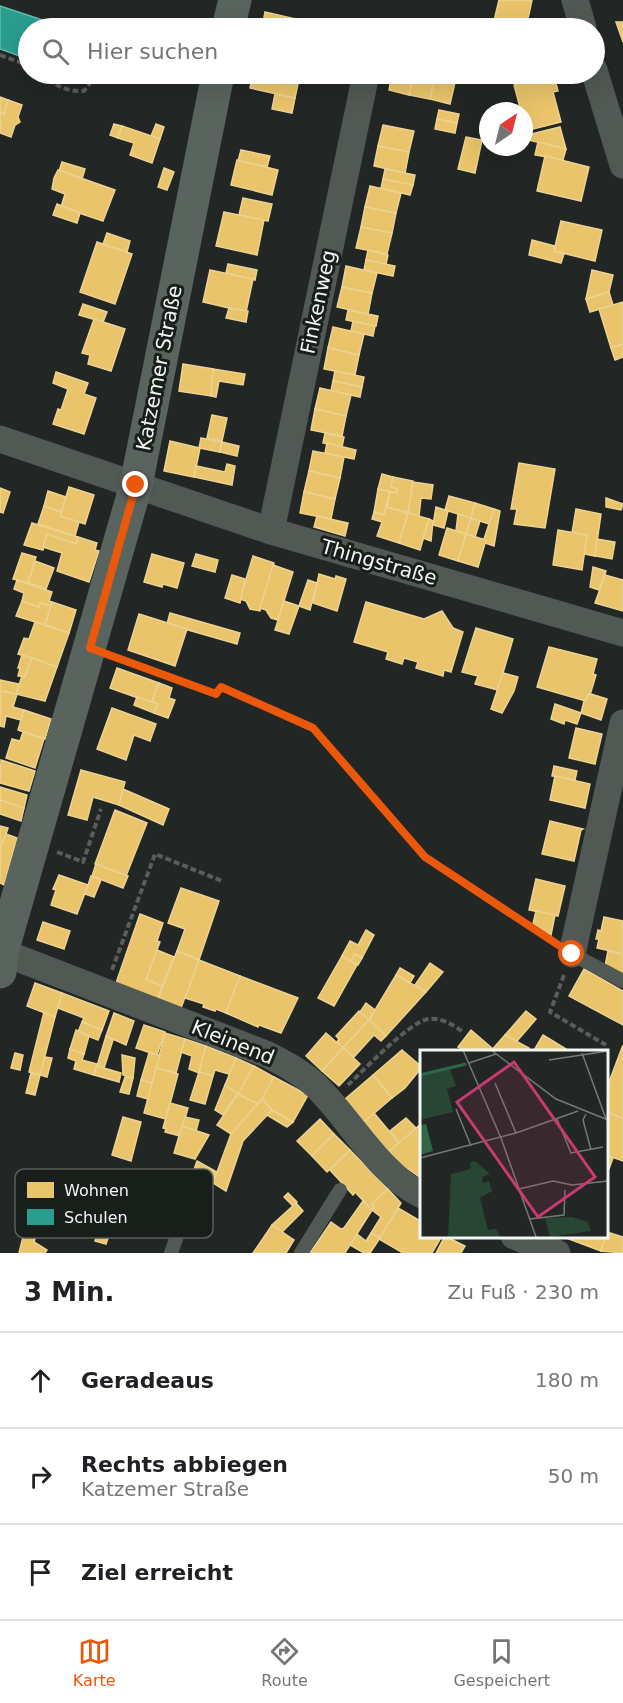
<!DOCTYPE html>
<html lang="de">
<head>
<meta charset="utf-8">
<style>
  body { margin:0; font-family:"DejaVu Sans",sans-serif; background:#f6f6f6; color:#202124 }
  .compass { position:absolute; left:479px; top:102px; width:54px; height:54px; border-radius:50%; background:#fff; box-shadow:0 6px 24px #0002; rotate:35deg }
  .stop { position:absolute; width:18px; height:18px; margin:-14px; border:4px solid #ea580c; border-radius:50%; background:#fff }
  .stop.end { background:#ea580c; border-color:#fff; box-shadow:0 2px 6px #0008 }
  .list { margin:0; padding:0; list-style:none }
  h2 { display:flex; justify-content:space-between; align-items:center; height:78px; margin:0; padding:0 24px; font-size:26px }
  h2 small { font-size:20px; font-weight:400; color:#757577 }
  .list li { display:grid; grid-template-columns:39px 1fr auto; gap:18px; align-items:center; box-sizing:border-box; height:96px; padding:0 24px; border-top:2px solid #e0e0e0 }
  .list b { display:block; font-size:22px; white-space:nowrap }
  .list p { margin:0; font-size:20px; white-space:nowrap; color:#757577 }
  .list em { font-size:20px; font-style:normal; color:#757577 }
  .icon { flex:none; width:33px; height:33px; fill:none; stroke:currentColor; stroke-width:2; stroke-linecap:round; stroke-linejoin:round }
  .map { position:relative; flex:none; width:623px; height:1253px; overflow:hidden }
  .search { position:absolute; background:#fff; box-shadow:0 6px 24px #0002; left:18px; right:18px; top:18px; height:66px; display:flex; align-items:center; gap:15px; box-sizing:border-box; padding:0 21px; border-radius:33px; color:#757577; font-size:22px }
  .sheet { height:366px; background:#fff }
  nav { display:flex; justify-content:space-around; align-items:center; box-sizing:border-box; height:84px; border-top:2px solid #e0e0e0; background:#fff; font-size:16px; color:#757577 }
  nav a { display:grid; justify-items:center; gap:3px }
  nav .on { color:#ea580c }
  .map>svg:first-child { display:block }
</style>
</head>
<body>
<div class="map">
<svg width="623" height="1253" viewBox="0 0 623 1253">
  <rect width="100%" height="100%" fill="#222624"/>
  <!-- homes -->
  <g fill="#e9c46a" stroke="#ecd393" stroke-width="1.5">
    <polygon points="499,0 532,0 526,28 510,28 493,25"/>
    <polygon points="265,12 296,19 294,28 262,28"/>
    <polygon points="616,22 623,22 623,42"/>
    <polygon points="489,23 493,25 510,28 487,28"/>
    <polygon points="253,74 300,74 295,98 250,88"/>
    <polygon points="392,74 414,74 409,95 389,90"/>
    <polygon points="414,74 435,74 430,99 409,95"/>
    <polygon points="435,74 457,74 450,104 430,99"/>
    <polygon points="524,74 554,74 554,76 526,83"/>
    <polygon points="554,76 558,91 553,92 561,122 525,131 524,111 521,111 514,85"/>
    <polygon points="275,94 295,98 292,113 272,109"/>
    <polygon points="0,97 8,100 4,114 0,113"/>
    <polygon points="8,100 22,105 18,117 20,122 15,125 11,137 0,133 0,113 4,114"/>
    <polygon points="439,110 459,114 457,123 437,119"/>
    <polygon points="437,119 457,123 455,133 435,129"/>
    <polygon points="114,124 122,126 118,138 110,135"/>
    <polygon points="156,124 164,127 160,139 151,136"/>
    <polygon points="383,125 414,131 409,152 378,146"/>
    <polygon points="122,126 160,139 152,163 130,155 134,143 118,138"/>
    <polygon points="560,127 566,149 528,140 527,135"/>
    <polygon points="466,137 482,140 475,173 458,169"/>
    <polygon points="538,142 566,149 563,160 535,155"/>
    <polygon points="378,146 409,152 405,173 374,166"/>
    <polygon points="241,150 270,156 267,167 238,161"/>
    <polygon points="545,156 589,167 581,201 537,191"/>
    <polygon points="237,160 278,170 272,195 231,185"/>
    <polygon points="62,162 85,169 82,179 59,171"/>
    <polygon points="164,168 174,172 167,190 158,187"/>
    <polygon points="385,169 415,175 413,185 383,179"/>
    <polygon points="58,170 115,190 103,221 61,207 65,194 52,189 54,178"/>
    <polygon points="383,179 413,185 410,195 381,188"/>
    <polygon points="370,186 401,193 396,213 365,207"/>
    <polygon points="243,198 272,204 268,221 239,215"/>
    <polygon points="57,204 80,213 77,223 53,215"/>
    <polygon points="365,207 396,213 392,233 361,227"/>
    <polygon points="224,212 264,220 257,255 216,246"/>
    <polygon points="561,221 602,230 595,261 554,251"/>
    <polygon points="361,227 392,233 387,254 356,248"/>
    <polygon points="107,233 130,241 127,252 103,244"/>
    <polygon points="532,240 555,246 554,251 564,254 561,263 529,255"/>
    <polygon points="97,242 132,254 115,304 80,292"/>
    <polygon points="368,250 388,255 386,264 366,260"/>
    <polygon points="366,260 395,266 393,276 364,270"/>
    <polygon points="228,264 257,270 255,280 226,273"/>
    <polygon points="346,266 377,273 372,293 342,287"/>
    <polygon points="210,270 253,279 246,312 203,302"/>
    <polygon points="592,270 613,275 609,292 586,299"/>
    <polygon points="342,287 372,293 368,314 337,307"/>
    <polygon points="609,292 613,305 590,312 586,299"/>
    <polygon points="623,302 623,344 611,348 599,309"/>
    <polygon points="83,304 107,312 103,322 79,315"/>
    <polygon points="229,308 248,311 246,322 226,318"/>
    <polygon points="348,310 378,316 376,326 346,320"/>
    <polygon points="94,319 125,329 111,371 88,364 90,355 82,353"/>
    <polygon points="353,321 375,326 373,336 351,331"/>
    <polygon points="333,327 364,334 359,355 328,348"/>
    <polygon points="623,344 623,357 615,360 611,348"/>
    <polygon points="328,348 359,355 355,375 324,369"/>
    <polygon points="183,364 213,369 211,396 179,391"/>
    <polygon points="213,369 245,374 243,385 219,381 216,397 211,396"/>
    <polygon points="335,371 364,377 362,387 333,381"/>
    <polygon points="56,372 88,383 84,394 96,398 84,434 53,424 58,409 61,410 68,389 53,383"/>
    <polygon points="333,381 362,387 360,397 331,391"/>
    <polygon points="320,388 351,395 346,416 315,409"/>
    <polygon points="315,409 346,416 342,436 311,430"/>
    <polygon points="212,415 227,418 222,441 207,438"/>
    <polygon points="325,433 344,437 342,447 323,443"/>
    <polygon points="201,438 222,442 220,452 199,448"/>
    <polygon points="170,441 200,448 194,477 164,471"/>
    <polygon points="222,442 239,446 237,456 220,452"/>
    <polygon points="327,443 356,450 354,459 325,453"/>
    <polygon points="313,451 344,457 340,478 309,471"/>
    <polygon points="519,463 555,469 545,528 514,524 517,509 511,509"/>
    <polygon points="227,464 235,466 232,485 194,477 196,466 225,472"/>
    <polygon points="309,471 340,478 335,499 304,492"/>
    <polygon points="382,474 393,477 391,487 398,489 397,493 378,489"/>
    <polygon points="393,477 413,481 408,513 387,507 390,492 397,493 398,489 391,487"/>
    <polygon points="413,482 433,485 431,499 421,498 419,516 408,513"/>
    <polygon points="69,487 94,495 85,524 60,516"/>
    <polygon points="0,488 10,492 3,513 0,512"/>
    <polygon points="378,489 390,492 384,515 374,512"/>
    <polygon points="48,491 66,497 61,512 44,506"/>
    <polygon points="304,492 335,499 331,519 300,513"/>
    <polygon points="449,496 475,503 471,518 445,510"/>
    <polygon points="606,498 623,504 621,510 606,507"/>
    <polygon points="475,503 494,509 489,524 471,518"/>
    <polygon points="44,506 61,512 60,516 79,522 75,536 38,524"/>
    <polygon points="386,507 408,513 399,543 377,536 382,522 372,519 374,512 384,515"/>
    <polygon points="436,507 448,511 444,528 433,525"/>
    <polygon points="494,509 500,511 494,546 485,543 484,539"/>
    <polygon points="576,509 601,514 595,556 584,554 587,535 572,533"/>
    <polygon points="408,513 429,519 420,550 399,543"/>
    <polygon points="458,514 471,518 466,534 456,531"/>
    <polygon points="317,516 348,523 345,536 314,527"/>
    <polygon points="471,518 480,521 475,537 466,534"/>
    <polygon points="429,519 433,521 431,541 423,538"/>
    <polygon points="32,523 78,537 76,544 47,534 43,550 24,545"/>
    <polygon points="447,528 466,534 458,561 439,555"/>
    <polygon points="558,530 587,535 582,570 553,565"/>
    <polygon points="47,534 76,544 78,537 97,543 95,550 99,551 89,582 57,571 62,553 43,547"/>
    <polygon points="466,534 486,540 478,567 458,561"/>
    <polygon points="597,539 615,542 612,559 595,556"/>
    <polygon points="22,553 36,557 28,583 13,579"/>
    <polygon points="152,554 184,563 177,588 163,584 162,587 144,582"/>
    <polygon points="196,554 218,560 215,572 192,566"/>
    <polygon points="253,556 274,563 260,611 250,609 246,601 240,599"/>
    <polygon points="35,561 54,568 46,589 28,583"/>
    <polygon points="273,565 293,572 278,620 271,618 266,610 260,608"/>
    <polygon points="593,567 606,571 599,590 590,587"/>
    <polygon points="319,574 335,579 336,576 346,579 337,611 313,603"/>
    <polygon points="232,575 245,579 240,603 225,598"/>
    <polygon points="605,575 623,580 623,611 595,603"/>
    <polygon points="17,580 52,592 49,601 52,602 51,606 40,603 39,607 22,601 24,593 14,589"/>
    <polygon points="308,580 317,583 310,610 299,606"/>
    <polygon points="22,601 39,607 40,603 51,606 45,625 16,616"/>
    <polygon points="284,601 299,606 289,634 275,630"/>
    <polygon points="52,602 76,610 69,633 45,625"/>
    <polygon points="366,602 424,619 442,611 453,628 463,632 451,672 444,670 443,676 416,668 418,662 404,658 402,664 386,659 388,652 354,642"/>
    <polygon points="170,613 240,633 237,644 167,624"/>
    <polygon points="139,614 187,629 175,666 128,650"/>
    <polygon points="35,622 69,633 57,667 18,654 24,638 29,639"/>
    <polygon points="476,628 513,639 498,690 475,684 478,676 462,672"/>
    <polygon points="549,647 597,659 593,674 596,675 590,695 588,695 586,701 537,687"/>
    <polygon points="22,655 32,658 25,677 18,676 20,668 18,668"/>
    <polygon points="32,658 57,667 45,701 16,694 22,676 25,677"/>
    <polygon points="117,668 159,683 152,703 110,688"/>
    <polygon points="503,673 518,677 514,691 502,713 491,709"/>
    <polygon points="0,680 19,684 16,694 0,691"/>
    <polygon points="159,683 172,688 169,698 175,700 168,718 154,713 158,704 152,701"/>
    <polygon points="0,691 17,694 13,707 24,710 21,720 6,716 4,727 0,726"/>
    <polygon points="591,694 607,699 601,720 581,713 584,701 586,701 588,695"/>
    <polygon points="137,697 158,704 154,713 134,705"/>
    <polygon points="555,704 581,713 577,724 565,720 564,724 551,719"/>
    <polygon points="112,708 156,724 150,741 134,735 126,760 97,749"/>
    <polygon points="24,710 51,719 45,739 18,730"/>
    <polygon points="576,728 602,734 595,764 569,758"/>
    <polygon points="23,732 44,739 35,768 6,758 12,739 20,741"/>
    <polygon points="1,760 35,771 29,791 0,783"/>
    <polygon points="554,766 577,771 575,780 552,776"/>
    <polygon points="81,770 125,782 119,805 93,797 87,820 68,815"/>
    <polygon points="555,776 590,784 585,808 550,800"/>
    <polygon points="0,787 27,795 24,808 0,800"/>
    <polygon points="123,789 169,809 163,825 119,805"/>
    <polygon points="0,800 24,808 21,821 0,814"/>
    <polygon points="115,810 147,823 126,876 95,864"/>
    <polygon points="550,821 583,829 581,830 574,861 542,854"/>
    <polygon points="0,826 8,828 1,849 0,848"/>
    <polygon points="6,834 17,838 4,885 0,883 0,848"/>
    <polygon points="96,864 128,876 123,888 92,876"/>
    <polygon points="59,875 88,885 77,914 51,905 56,890 53,889"/>
    <polygon points="91,876 101,880 94,897 85,894"/>
    <polygon points="536,879 565,886 558,916 529,910"/>
    <polygon points="181,888 219,901 199,960 177,951 185,929 168,923"/>
    <polygon points="536,911 555,915 551,935 533,924"/>
    <polygon points="140,914 163,923 157,941 160,942 146,979 162,986 158,999 116,983"/>
    <polygon points="604,917 623,921 623,954 597,948 599,939 596,939 598,930 601,931"/>
    <polygon points="43,922 70,931 64,949 37,940"/>
    <polygon points="366,930 374,935 362,958 355,954 351,961 342,956 350,941 358,945"/>
    <polygon points="157,950 174,957 162,986 146,979"/>
    <polygon points="177,951 199,960 181,1008 158,999"/>
    <polygon points="608,951 623,954 623,975 605,966"/>
    <polygon points="355,954 362,958 358,965 351,961"/>
    <polygon points="342,956 357,965 334,1006 318,998"/>
    <polygon points="199,960 240,976 226,1013 216,1009 215,1011 203,1007 204,1004 185,998"/>
    <polygon points="430,963 443,972 426,992 415,985"/>
    <polygon points="400,968 414,976 410,983 396,975"/>
    <polygon points="584,969 623,991 623,1025 569,996"/>
    <polygon points="396,975 426,992 386,1036 369,1020"/>
    <polygon points="240,976 298,998 281,1033 259,1025 258,1027 226,1013"/>
    <polygon points="35,983 62,993 55,1017 27,1006"/>
    <polygon points="62,993 109,1011 102,1030 82,1022 84,1018 58,1008"/>
    <polygon points="366,1003 375,1010 369,1020 360,1012"/>
    <polygon points="359,1011 369,1020 343,1048 337,1042 339,1039 336,1036"/>
    <polygon points="526,1011 536,1019 517,1041 505,1035"/>
    <polygon points="44,1012 55,1017 40,1075 29,1072"/>
    <polygon points="114,1013 134,1021 126,1045 106,1036"/>
    <polygon points="369,1020 386,1036 381,1041 374,1035 354,1057 343,1048"/>
    <polygon points="82,1022 102,1030 98,1040 78,1032"/>
    <polygon points="144,1025 165,1032 157,1055 136,1048"/>
    <polygon points="76,1030 89,1036 84,1054 70,1049"/>
    <polygon points="471,1030 493,1049 490,1052 461,1052 462,1049 458,1047"/>
    <polygon points="165,1033 185,1039 176,1073 156,1068"/>
    <polygon points="326,1033 343,1048 322,1071 306,1056"/>
    <polygon points="505,1035 529,1048 527,1052 490,1052"/>
    <polygon points="543,1035 571,1052 533,1052"/>
    <polygon points="106,1036 113,1040 104,1068 97,1066"/>
    <polygon points="185,1039 206,1046 199,1073 189,1069 192,1056 181,1052"/>
    <polygon points="623,1045 623,1118 606,1112 606,1090"/>
    <polygon points="206,1046 236,1058 229,1074 215,1070 213,1076 199,1072"/>
    <polygon points="343,1048 360,1064 339,1086 322,1071"/>
    <polygon points="70,1049 84,1054 82,1060 97,1064 94,1075 74,1069 76,1061 68,1058"/>
    <polygon points="402,1050 422,1067 405,1088 392,1098 373,1075"/>
    <polygon points="15,1053 23,1055 20,1070 11,1068"/>
    <polygon points="149,1053 160,1055 152,1083 141,1080"/>
    <polygon points="122,1055 135,1058 133,1078 123,1075"/>
    <polygon points="45,1057 52,1058 47,1077 40,1075"/>
    <polygon points="236,1058 254,1066 238,1094 225,1085"/>
    <polygon points="97,1066 121,1073 119,1082 94,1075"/>
    <polygon points="254,1066 274,1077 265,1094 266,1095 258,1104 238,1094"/>
    <polygon points="156,1068 178,1074 166,1119 144,1113"/>
    <polygon points="199,1072 213,1076 205,1104 190,1100"/>
    <polygon points="31,1073 40,1075 35,1095 26,1093"/>
    <polygon points="373,1075 392,1098 364,1122 345,1099"/>
    <polygon points="125,1077 133,1078 129,1094 120,1092"/>
    <polygon points="274,1077 308,1095 293,1122 272,1110 262,1099"/>
    <polygon points="141,1080 152,1083 148,1099 137,1096"/>
    <polygon points="225,1085 238,1094 223,1115 215,1110"/>
    <polygon points="238,1094 258,1104 231,1134 217,1125"/>
    <polygon points="262,1099 272,1110 243,1141 226,1191 213,1183 231,1134"/>
    <polygon points="170,1103 188,1108 180,1136 165,1132 166,1129 163,1128"/>
    <polygon points="272,1110 293,1122 287,1127 267,1115"/>
    <polygon points="606,1112 623,1118 623,1161 606,1155"/>
    <polygon points="374,1113 399,1143 389,1152 364,1122"/>
    <polygon points="123,1117 141,1122 131,1161 112,1155"/>
    <polygon points="185,1117 199,1120 196,1131 182,1126"/>
    <polygon points="406,1118 416,1128 399,1143 390,1131"/>
    <polygon points="320,1119 334,1134 312,1156 297,1141"/>
    <polygon points="422,1123 422,1176 421,1178 408,1169 407,1171 389,1152"/>
    <polygon points="182,1126 209,1135 195,1159 174,1153"/>
    <polygon points="334,1134 350,1150 327,1172 312,1156"/>
    <polygon points="350,1150 388,1189 372,1204 374,1207 372,1210 355,1192 353,1195 330,1170"/>
    <polygon points="606,1155 613,1158 606,1177"/>
    <polygon points="197,1161 217,1172 213,1183 211,1182 199,1220 179,1213"/>
    <polygon points="388,1189 401,1203 380,1238 371,1233 381,1217 372,1210 374,1207 372,1204"/>
    <polygon points="288,1193 297,1202 293,1206 284,1197"/>
    <polygon points="363,1201 372,1210 345,1253 310,1253 331,1222 341,1229 344,1228"/>
    <polygon points="296,1203 303,1211 282,1232 272,1225"/>
    <polygon points="31,1205 44,1208 34,1242 47,1250 45,1253 19,1253"/>
    <polygon points="398,1208 422,1222 422,1236 442,1236 432,1253 403,1253 379,1239"/>
    <polygon points="100,1224 107,1226 106,1231 110,1232 106,1244 95,1241"/>
    <polygon points="272,1225 294,1240 286,1253 253,1253"/>
    <polygon points="607,1232 623,1237 623,1253 601,1251"/>
    <polygon points="371,1233 380,1238 370,1253 364,1253 350,1245 357,1234 366,1241"/>
    <polygon points="445,1236 465,1246 461,1253 436,1253"/>
    <polygon points="561,1236 606,1236 601,1251"/>
  </g>
  <!-- schools -->
  <polygon fill="#2a9d8f" stroke="#66b8ad" stroke-width="1.5" points="0,6 67,28 28,28 28,59 0,49"/>
  <g fill="none" stroke-linecap="round" stroke-linejoin="round">
    <!-- path -->
    <g stroke="#595d5b" stroke-width="4" stroke-dasharray="6 3" stroke-linecap="butt">
      <polyline points="113,28 116,21"/>
      <polyline points="0,55 28,65"/>
      <path d="M41 74C55 85 66 92 84 91L97 74"/>
      <polyline points="113,656 216,694 221,687 313,728 425,857 552,941"/>
      <polyline points="57,852 83,862 101,809"/>
      <polyline points="112,970 155,854 222,881"/>
      <polyline points="564,975 550,1012 606,1045"/>
      <path d="M348 1085C364 1070 408 1023 428 1019 440 1017 454 1025 463 1032"/>
    </g>
    <!-- lane -->
    <g stroke="#515954" stroke-width="14">
      <polyline points="572,954 623,981"/>
      <polyline points="171,1253 184,1216"/>
      <polyline points="301,1253 340,1190"/>
    </g>
    <!-- street -->
    <g stroke="#515954" stroke-width="27">
      <polyline points="575,0 583,28"/>
      <polyline points="594,70 623,165"/>
      <polyline points="0,439 271,531 623,633"/>
      <polyline points="271,531 366,74"/>
      <path d="M2 952 266 1054C284 1063 301 1072 316 1086 349 1118 381 1176 422 1195"/>
      <polyline points="572,954 623,723"/>
      <polyline points="514,1236 557,1253"/>
    </g>
    <!-- secondary -->
    <g stroke="#5a645e" stroke-width="33">
      <polyline points="228,28 235,0"/>
      <polyline points="0,972 2,952 136,485 218,74"/>
    </g>
  </g>
  <g fill="none" stroke-linecap="round" stroke-linejoin="round">
    <!-- route -->
    <polyline stroke="#ea580c" stroke-width="8" points="136,485 90,648 216,694 221,687 313,728 425,857 572,954"/>
  </g>
  <g text-anchor="middle" dominant-baseline="central" stroke-width="6" stroke-linejoin="round" paint-order="stroke">
    <!-- street labels -->
    <g font-size="20" fill="#f2f6f3" stroke="#181e1a">
      <text transform="translate(318 302) rotate(-78)">Finkenweg</text>
      <text transform="translate(159 368) rotate(-79)">Katzemer Straße</text>
      <text transform="translate(379 562) rotate(16)">Thingstraße</text>
      <text transform="translate(233 1042) rotate(22)">Kleinend</text>
    </g>
  </g>
  <!-- overview -->
  <g transform="translate(420 1050)">
    <rect width="188" height="188" fill="#222624"/>
    <path d="M30 19 36 36 27 39 33 62 0 70V26ZM55 111 70 124 62 127 63 133 69 131 72 141 60 148 68 180 76 179 80 187H28L31 124 51 119 50 112ZM152 167 168 172 171 181 130 187 125 168Z" fill="#274634"/>
    <path d="M6 74 13 101 0 105V75Z" fill="#2f6847"/>
    <path fill="none" stroke="#2f6847" stroke-width="3" d="M0 25 46 14"/>
    <path fill="none" stroke="#757977" stroke-width="1.5" d="M43 0 81 88 116 187M71 0 136 49 188 70M162 3 186 69M129 10 188 1M49 13 76 4M75 33 96 83M36 59 51 96M166 64 163 70 171 100M137 69 151 103 183 97M0 108 96 83 158 61M99 139 133 131 152 135 188 131M110 169 144 165 145 140"/>
    <path fill="#c93972" fill-opacity="0.15" stroke="#c93972" stroke-width="3" d="M94 12 175 127 118 167 37 52Z"/>
    <rect width="188" height="188" fill="none" stroke="#f2f6f3" stroke-width="3"/>
  </g>
  <!-- legend -->
  <rect x="15" y="1169" width="198" height="69" rx="9" fill="#181e1a" stroke="#595f5b" stroke-width="1.5"/>
  <rect x="27" y="1182" width="27" height="16" fill="#e9c46a"/>
  <rect x="27" y="1209" width="27" height="16" fill="#2a9d8f"/>
  <g font-size="16" fill="#f2f6f3">
    <text x="64" y="1196">Wohnen</text>
    <text x="64" y="1223">Schulen</text>
  </g>
</svg>
<svg class="compass" viewBox="-18 -18 36 36"><path d="M0-13l5 13h-10z" fill="#e53935"/><path d="M0 13l5-13h-10z" fill="#757577"/></svg>
<div class="stop" style="left:572px;top:954px"></div>
<div class="stop end" style="left:136px;top:485px"></div>
<div class="search"><svg class="icon" aria-label="search" viewBox="0 0 24 24"><circle cx="10" cy="10" r="6"/><path d="M15 15l6 6"/></svg>Hier suchen</div>
</div>
<section class="sheet">
<h2>3 Min.<small>Zu Fuß · 230 m</small></h2>
<ul class="list">
<li><svg class="icon" aria-label="ahead" viewBox="0 0 24 24"><path d="M12 20V5M6 11l6-6 6 6"/></svg><div><b>Geradeaus</b></div><em>180 m</em></li>
<li><svg class="icon" aria-label="right" viewBox="0 0 24 24"><path d="M7 20v-9h11M14 6l5 5-5 5"/></svg><div><b>Rechts abbiegen</b><p>Katzemer Straße</p></div><em>50 m</em></li>
<li><svg class="icon" aria-label="arrive" viewBox="0 0 24 24"><path d="M6 21V4h12l-3 4 3 4H6"/></svg><div><b>Ziel erreicht</b></div></li>
</ul>
</section>
<nav>
<a class="on"><svg class="icon" aria-label="map" viewBox="0 0 24 24"><path d="M3 6l6-2 6 2 6-2v14l-6 2-6-2-6 2zM9 4v14M15 6v14"/></svg>Karte</a>
<a><svg class="icon" aria-label="directions" viewBox="0 0 24 24"><path d="M12 3l9 9-9 9-9-9zM9 14v-3h6M13 9l2 2-2 2"/></svg>Route</a>
<a><svg class="icon" aria-label="saved" viewBox="0 0 24 24"><path d="M7 4h10v16l-5-4-5 4z"/></svg>Gespeichert</a>
</nav>
</body>
</html>
